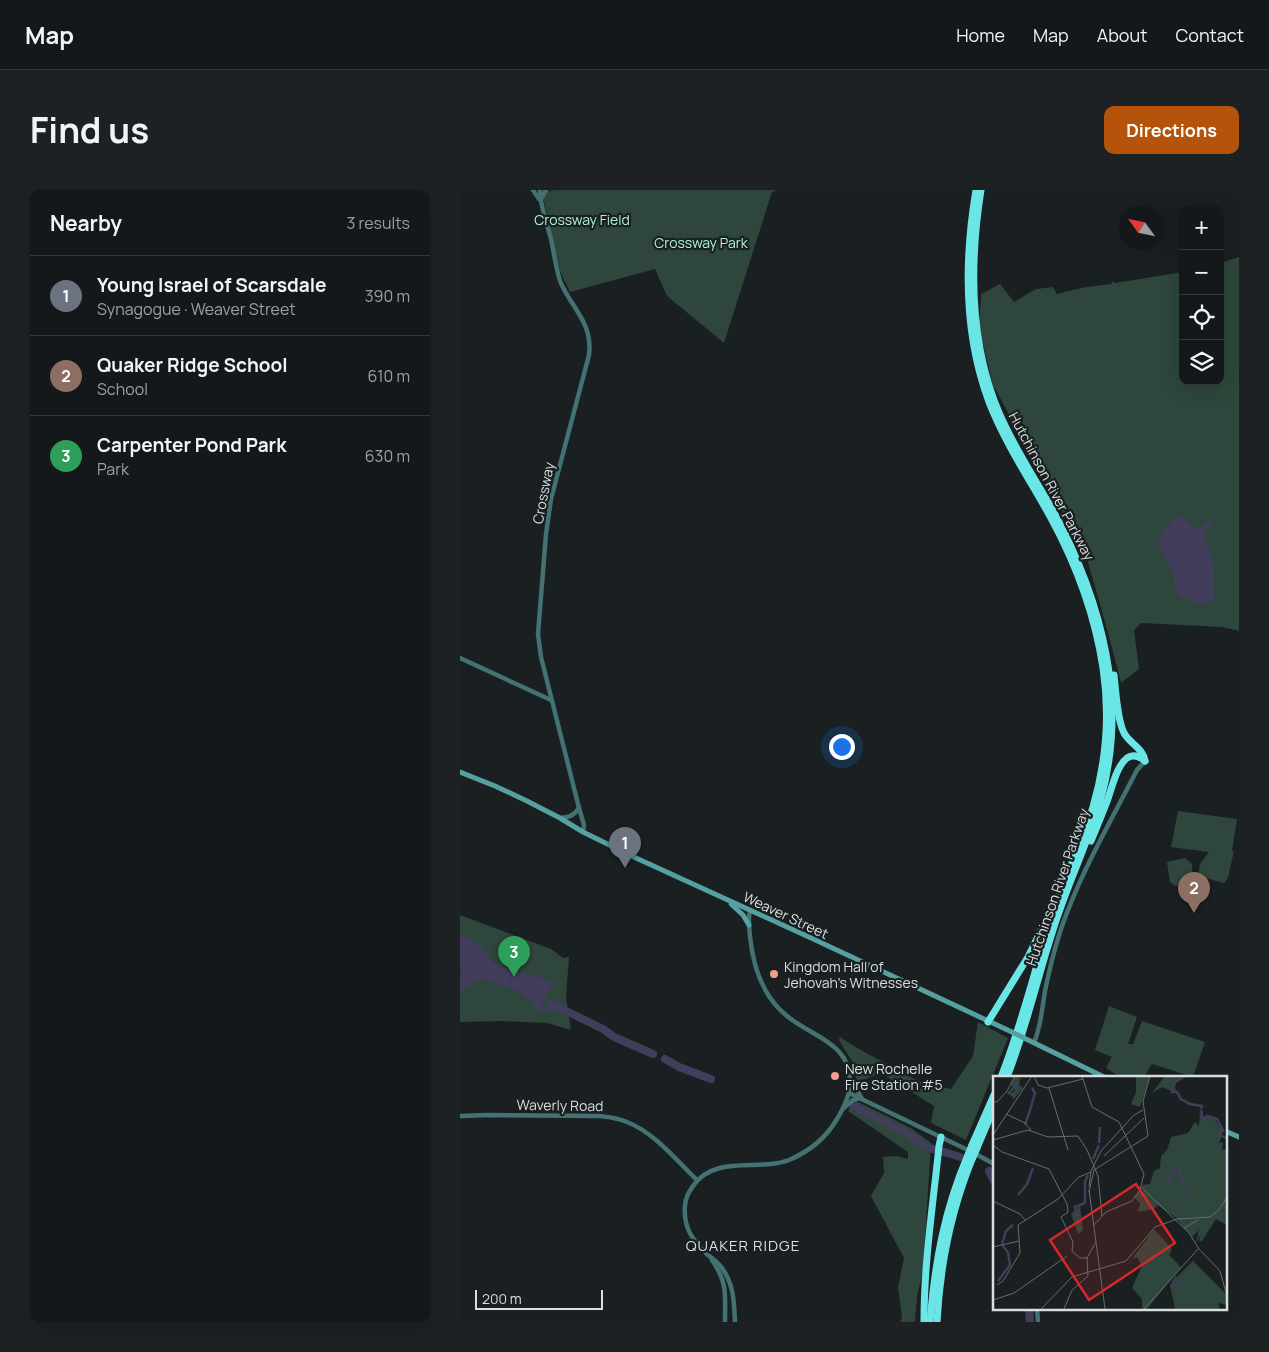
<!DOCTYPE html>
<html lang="en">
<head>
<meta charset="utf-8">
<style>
  body { margin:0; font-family:Manrope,sans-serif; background:#1d2123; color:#f1f3f6 }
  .controls { position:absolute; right:15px; top:15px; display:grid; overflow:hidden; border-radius:10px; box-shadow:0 5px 20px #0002 }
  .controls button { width:45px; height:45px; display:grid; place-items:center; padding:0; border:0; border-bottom:1px solid #333739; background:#14181a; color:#f1f3f6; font:25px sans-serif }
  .compass { position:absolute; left:659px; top:15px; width:45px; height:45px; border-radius:50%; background:#14181a; box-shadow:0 5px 20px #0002; rotate:303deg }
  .scale { position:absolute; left:15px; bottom:12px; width:128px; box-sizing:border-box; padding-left:5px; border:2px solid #dadee0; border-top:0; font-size:14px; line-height:18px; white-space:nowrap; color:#dadee0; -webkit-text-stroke:4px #1a2022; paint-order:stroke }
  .you { position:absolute; left:381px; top:556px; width:18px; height:18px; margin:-12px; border:4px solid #fff; border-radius:50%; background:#1a73e8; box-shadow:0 0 0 8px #1a73e833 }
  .badge { display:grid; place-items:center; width:32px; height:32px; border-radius:50%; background:#b45309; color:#fff; font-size:16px; font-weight:700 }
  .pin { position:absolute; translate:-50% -41px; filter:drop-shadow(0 1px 2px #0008) }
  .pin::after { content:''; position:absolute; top:26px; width:18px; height:15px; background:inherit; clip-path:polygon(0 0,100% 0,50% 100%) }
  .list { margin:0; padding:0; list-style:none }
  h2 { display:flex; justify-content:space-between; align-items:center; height:65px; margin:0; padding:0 20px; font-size:21px }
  h2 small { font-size:16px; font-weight:400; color:#9da0a2 }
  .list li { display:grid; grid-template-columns:32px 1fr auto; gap:15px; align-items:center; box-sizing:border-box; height:80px; padding:0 20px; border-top:1px solid #333739 }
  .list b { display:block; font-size:19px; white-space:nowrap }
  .list p { margin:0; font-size:16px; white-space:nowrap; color:#9da0a2 }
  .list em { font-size:16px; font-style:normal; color:#9da0a2 }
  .icon { flex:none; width:28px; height:28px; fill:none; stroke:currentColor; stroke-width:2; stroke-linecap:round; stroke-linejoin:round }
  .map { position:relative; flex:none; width:779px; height:1132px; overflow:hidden; border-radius:10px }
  header { display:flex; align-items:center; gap:30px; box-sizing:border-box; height:70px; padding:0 25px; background:#14181a; border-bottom:1px solid #333739 }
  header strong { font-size:24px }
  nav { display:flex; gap:28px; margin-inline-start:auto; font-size:18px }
  .intro { display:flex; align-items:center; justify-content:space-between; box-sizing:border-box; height:120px; padding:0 30px }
  h1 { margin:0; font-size:35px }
  .button { padding:12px 22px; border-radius:10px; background:#b45309; color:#fff; font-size:18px; font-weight:700 }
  main { display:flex; gap:30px; padding:0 30px }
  aside { flex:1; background:#14181a; border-radius:10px; box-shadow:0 5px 20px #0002 }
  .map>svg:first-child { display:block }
</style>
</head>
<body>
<header>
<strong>Map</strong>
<nav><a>Home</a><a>Map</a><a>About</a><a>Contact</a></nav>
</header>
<div class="intro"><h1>Find us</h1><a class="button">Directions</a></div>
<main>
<aside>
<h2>Nearby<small>3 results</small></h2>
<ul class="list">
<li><span class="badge" style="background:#6b7280">1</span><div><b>Young Israel of Scarsdale</b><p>Synagogue · Weaver Street</p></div><em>390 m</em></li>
<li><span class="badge" style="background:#8d6e63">2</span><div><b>Quaker Ridge School</b><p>School</p></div><em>610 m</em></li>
<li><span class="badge" style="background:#2e9e5b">3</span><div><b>Carpenter Pond Park</b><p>Park</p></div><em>630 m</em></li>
</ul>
</aside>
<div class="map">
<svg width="779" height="1132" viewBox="0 0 779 1132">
  <rect width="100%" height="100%" fill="#1a2022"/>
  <!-- green -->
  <g fill="#2e463b">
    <polygon points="94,0 318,0 312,2 264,153 207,106 195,79 110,102 100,81 82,3"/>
    <polygon points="779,67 779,441 762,437 681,433 674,440 679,479 661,493 650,450 626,365 533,195 522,150 520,150 517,127 520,126 521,104 540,94 554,112 576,99 593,97 597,104 626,97 652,94 652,91 655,93 723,82 723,191 760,191 760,73"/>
    <polygon points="718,621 777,629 772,661 774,661 768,688 764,693 738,686 740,674 749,662 711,657"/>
    <polygon points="725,668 732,674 733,693 716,696 710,692 707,672"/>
    <polygon points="0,725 91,759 103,768 109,767 106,807 111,840 87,833 40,831 0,832"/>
    <polygon points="649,816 677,827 668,854 673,854 682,831 745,852 733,887 692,874 684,887 660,887 646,878 652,867 635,860"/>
    <polygon points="518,832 548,848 506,950 471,933 474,916 421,883 408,888 397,891 393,873 379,850 380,847 397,858 460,892 491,899 513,866"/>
    <polygon points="394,910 451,938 471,953 463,1082 457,1106 455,1132 440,1132 442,1128 438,1098 444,1068 411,1006 424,983 423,967 436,966 448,969 448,962 388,921"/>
  </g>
  <!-- water -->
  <g fill="#423d5a">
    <path d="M757 326 759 327 762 331 759 328H756L743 344C752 362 754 377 754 397 755 401 755 405 753 409 751 412 747 414 743 415L722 407 717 402 711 379 701 360 699 349C704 340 709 329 721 327L733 338 738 340C745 336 749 329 757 326Z"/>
    <polygon points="0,745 11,749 22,758 34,774 52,782 67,783 93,792 78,822 73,812 58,801 22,789 0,801 0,787 2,783 0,774"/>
  </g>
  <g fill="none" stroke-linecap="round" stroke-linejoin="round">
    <!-- canal -->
    <polyline stroke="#423d5a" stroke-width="4.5" points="80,818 90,820 94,816"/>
    <!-- river -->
    <g stroke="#423d5a" stroke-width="8">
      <polyline points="90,813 143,839 154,847 193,864"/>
      <polyline points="205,869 219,877 251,889"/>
      <path d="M394 916 439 939C455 944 456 955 473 959"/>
      <polyline points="481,961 500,967"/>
      <polyline points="529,981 534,991"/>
      <polyline points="569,1118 570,1132"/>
    </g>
    <!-- tertiary -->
    <g stroke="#447171" stroke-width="4.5">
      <polyline points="73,0 79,9"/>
      <path d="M80 0C80 17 87 33 91 49 94 63 96 78 100 91 111 118 133 132 129 165L91 309 86 344 78 444 81 467 119 618 124 635 123 642"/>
      <polyline points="81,9 86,0"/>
      <polyline points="0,468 91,510"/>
      <path d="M100 628C109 627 114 626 119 618"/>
      <path d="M574 853C581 836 582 819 585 801 589 781 594 761 600 742 619 685 650 633 677 580L685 571"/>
      <polyline points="391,890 402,909"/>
      <polyline points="389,903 514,963 534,974"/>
      <polyline points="384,918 393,910 399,908"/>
      <path d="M0 926 27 925 140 926C149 927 158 928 167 932 195 943 216 970 237 990"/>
      <path d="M252 1070C268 1093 265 1105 265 1132"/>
      <polyline points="577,1118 578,1132"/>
      <path d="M275 1132C274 1112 274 1095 262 1078 258 1072 253 1069 248 1065 233 1051 223 1038 225 1016 225 1008 229 1002 233 996 255 964 298 982 329 970 348 962 366 948 377 929 383 919 390 906 390 894 392 853 352 847 327 826 302 806 293 777 290 746 289 738 288 729 290 720"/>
    </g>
    <!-- secondary -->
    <g stroke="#55a0a0" stroke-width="5">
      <polyline points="0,582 35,596 67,611 100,628 123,642 176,668 349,747 554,843"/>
      <polyline points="271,714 283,725 289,735"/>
      <polyline points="564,848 644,887"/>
      <polyline points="765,941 779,947"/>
    </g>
    <!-- motorway -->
    <g stroke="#6be6e7" stroke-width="7">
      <path d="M516 0C504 71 504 145 529 212 545 253 570 290 591 328 616 374 635 425 643 478 650 524 646 572 633 617 620 657 601 695 589 735 573 786 561 837 541 887"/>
      <path d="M521 0C509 76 509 154 540 225 554 257 573 286 590 315 616 362 636 411 646 464 655 511 654 561 641 608 628 653 607 695 593 740 577 789 566 839 547 887"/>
      <path d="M654 485C656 502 657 529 664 543 670 554 683 558 685 571"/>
      <path d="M631 651C636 639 641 627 646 614 651 602 656 576 667 568 673 564 679 566 685 571"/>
      <polyline points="528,832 568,767 588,726"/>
      <polyline points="512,955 534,905"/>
      <polyline points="517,958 534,918"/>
      <path d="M464 1132C464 1072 473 1015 479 956L481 947"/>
      <path d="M470 1132C475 1072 484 1021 508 965"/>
      <path d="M477 1132C480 1075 491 1020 513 967"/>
    </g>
    <!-- secondary-bridge -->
    <polyline stroke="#55a0a0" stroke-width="5" points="554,843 564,848"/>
    <!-- motorway-bridge -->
    <g stroke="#6be6e7" stroke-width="7">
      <polyline points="508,965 512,955"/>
      <polyline points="513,967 517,958"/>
    </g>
  </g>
  <!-- markers -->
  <g fill="#f59c90" stroke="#1a2022" stroke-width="2">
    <circle cx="314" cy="784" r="5"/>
    <circle cx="375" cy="886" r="5"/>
  </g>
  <g text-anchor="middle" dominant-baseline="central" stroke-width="4.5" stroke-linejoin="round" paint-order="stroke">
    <!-- park labels -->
    <g font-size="14" fill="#aef1d1" stroke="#1a2022">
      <text x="122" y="29">Crossway Field</text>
      <text x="241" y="52">Crossway Park</text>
    </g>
    <!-- street labels -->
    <g font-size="14" fill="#dadee0" stroke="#1a2022">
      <text transform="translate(592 296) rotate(62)">Hutchinson River Parkway</text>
      <text transform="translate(83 303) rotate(-79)">Crossway</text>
      <text transform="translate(597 697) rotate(-71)">Hutchinson River Parkway</text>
      <text transform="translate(326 725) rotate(25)">Weaver Street</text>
      <text transform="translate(100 915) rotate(1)">Waverly Road</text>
    </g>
    <!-- poi labels -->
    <g font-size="14" fill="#dadee0" stroke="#1a2022" text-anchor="start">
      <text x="324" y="776">Kingdom Hall of<tspan x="324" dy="16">Jehovah’s Witnesses</tspan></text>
      <text x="385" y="878">New Rochelle<tspan x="385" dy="16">Fire Station #5</tspan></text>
    </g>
    <!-- neighbourhood labels -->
    <g font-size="15" letter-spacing="1" fill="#dadee0" stroke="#1a2022">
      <text x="283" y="1055">QUAKER RIDGE</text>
    </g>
  </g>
  <!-- overview -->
  <g transform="translate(533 886)">
    <rect width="234" height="234" fill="#1a2022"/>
    <path d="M22 0 28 3 25 8 30 12 21 23 16 18 22 15 18 9ZM143 0H157L147 31 138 28 143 16ZM172 0H187L182 10 183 17 169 11 159 17ZM207 34 208 43 219 40 230 55 226 59 229 60 226 67 230 66 229 74 234 73V149L223 143 209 165H206L208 158 203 167 206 154 199 161 182 141 165 129 161 133 145 136 147 127 141 121 147 114 150 116 149 109 157 108 161 95 167 92 168 80 174 74 178 61 195 57 202 46 206 50ZM87 130 90 154 85 158 78 138ZM161 153 179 173 176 179 188 191 154 233H149V223L139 212 149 190 144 181 139 183ZM200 185 232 217 234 213V229L225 227 227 233H182L177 209 182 200 184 201Z" fill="#2e463b"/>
    <path fill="none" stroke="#423d5a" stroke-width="2.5" d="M192 0 182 6 179 16H184L188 23 197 28 209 30 208 33M15 18 26 6M37 34 42 17 39 12M208 34 210 44 214 40 224 43 230 54 226 59 234 62M32 49 37 34M106 67 107 51M100 83 106 69M175 108 181 95 187 93 189 108 197 118M25 119 34 108 40 92M85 142 82 131 92 127V106L95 99M9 168 13 155 20 149M5 205 17 189 15 176 9 169M178 211 192 204"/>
    <path fill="none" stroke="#676c6e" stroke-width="1" d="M41 0 45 9 54 12 90 3M89 0 99 31 126 46 151 98 147 114M56 12 75 74M0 26H4L14 15 22 0M13 38 32 47 38 54M0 59 39 0M0 64 35 54 55 61 85 60 94 74 105 100 109 140M0 69 9 76 56 93 74 128 75 136 68 141 80 166 79 175M111 80 151 42M96 111 98 95 108 75 141 39 150 34M148 111 196 157 206 173 227 195 234 220M96 114 112 233M96 116 101 94 155 60 150 25 157 0M0 125 27 138 32 144M101 149 113 136 139 125 147 114M191 152 205 144M0 171 26 165M79 175 87 182H94L103 166M4 209 10 205 27 177 25 149 65 123 86 101 98 96M0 224 21 217 74 180M48 233 79 201 133 185 162 151 184 143 217 141 226 134 234 121M71 233 79 214 95 200 94 182M151 233 205 173"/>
    <path fill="#d62828" fill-opacity="0.15" stroke="#d62828" stroke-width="2.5" d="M143 108 182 167 96 224 57 164Z"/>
    <rect width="234" height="234" fill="none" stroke="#dadee0" stroke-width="2.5"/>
  </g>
</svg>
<div class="controls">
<button>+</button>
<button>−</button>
<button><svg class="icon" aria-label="locate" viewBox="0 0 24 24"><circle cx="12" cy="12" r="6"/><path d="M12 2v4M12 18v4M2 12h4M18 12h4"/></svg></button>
<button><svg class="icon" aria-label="layers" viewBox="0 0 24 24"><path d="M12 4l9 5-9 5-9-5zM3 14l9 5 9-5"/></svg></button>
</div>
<svg class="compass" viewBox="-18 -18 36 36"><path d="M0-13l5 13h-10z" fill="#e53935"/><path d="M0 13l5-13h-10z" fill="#9da0a2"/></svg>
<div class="scale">200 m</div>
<div class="you"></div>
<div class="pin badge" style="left:165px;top:678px;background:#6b7280">1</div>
<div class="pin badge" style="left:734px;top:723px;background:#8d6e63">2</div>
<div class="pin badge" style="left:54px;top:787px;background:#2e9e5b">3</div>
</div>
</main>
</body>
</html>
